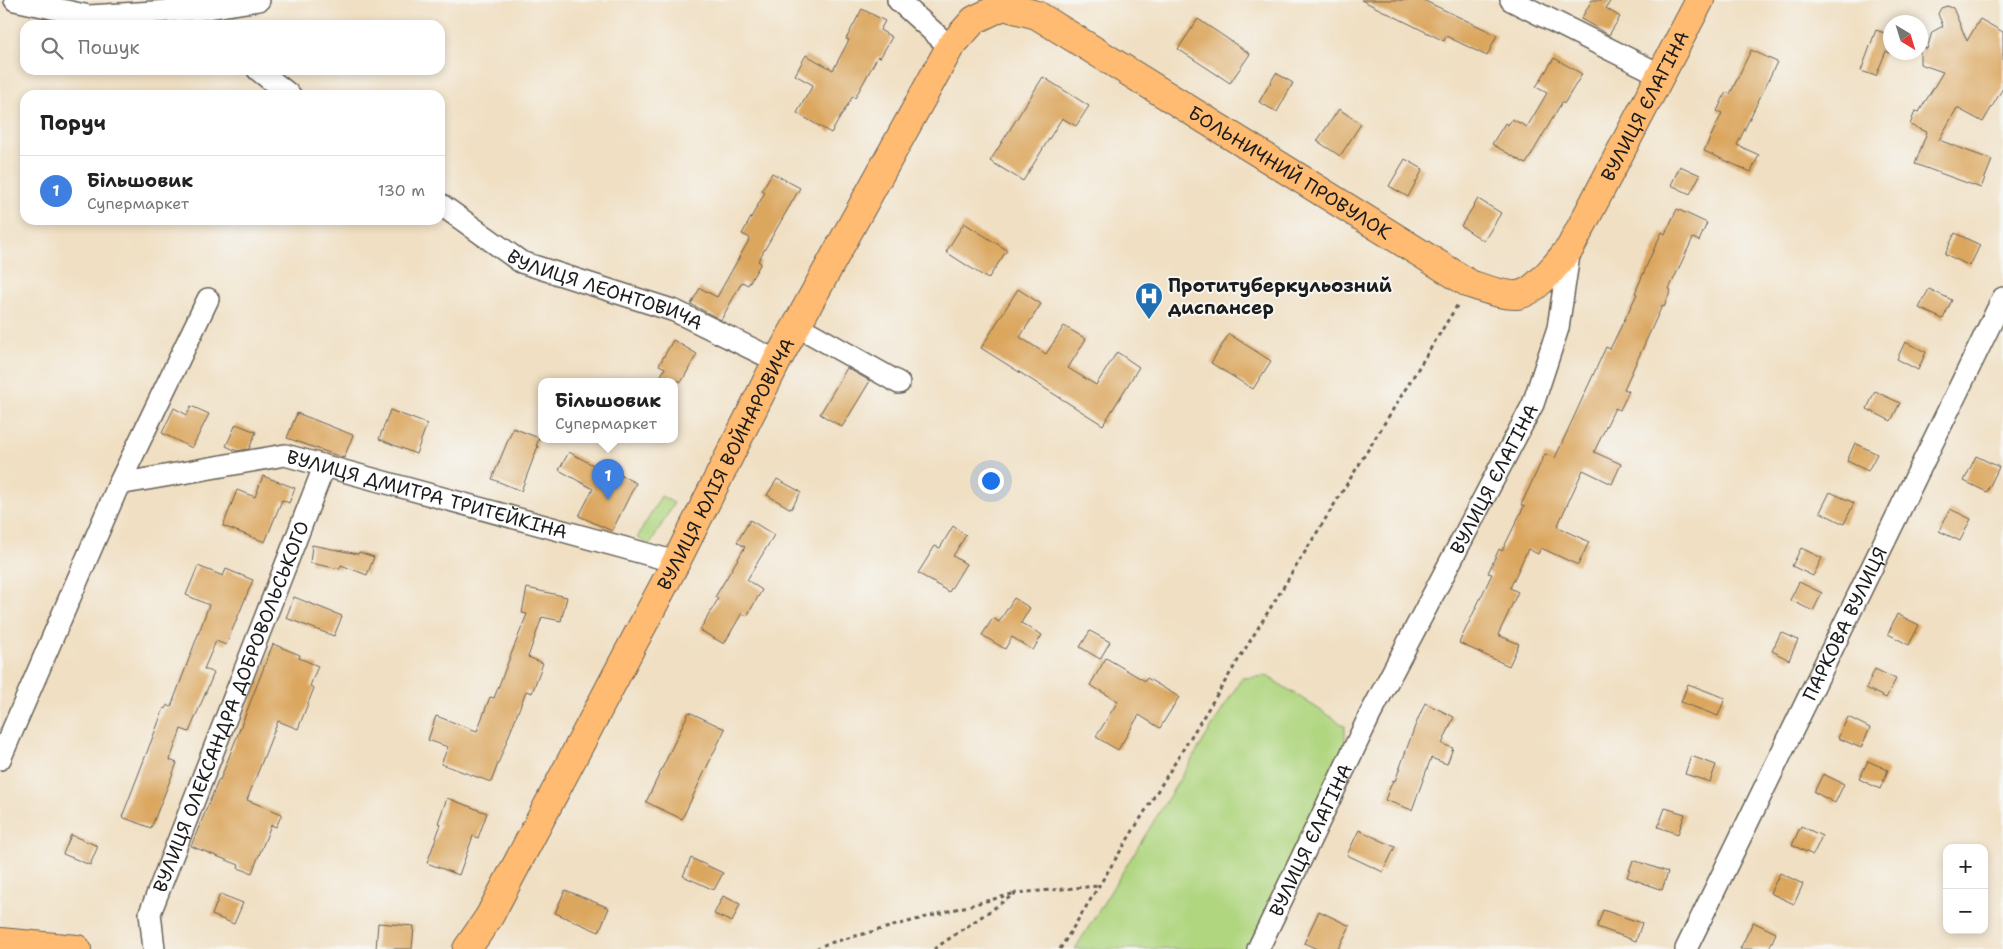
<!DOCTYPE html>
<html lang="uk">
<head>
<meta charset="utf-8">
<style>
  body { margin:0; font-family:"Shantell Sans",sans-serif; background:#f6f6f6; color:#222 }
  .controls { position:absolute; right:15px; bottom:15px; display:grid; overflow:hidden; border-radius:10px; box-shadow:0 2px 8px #0003 }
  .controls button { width:45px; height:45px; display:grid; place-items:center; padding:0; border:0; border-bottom:1px solid #e0e0e0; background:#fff; color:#222; font:25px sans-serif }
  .compass { position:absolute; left:1883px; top:15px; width:45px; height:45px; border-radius:50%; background:#fff; box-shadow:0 2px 8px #0003; rotate:142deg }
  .you { position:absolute; left:990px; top:480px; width:18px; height:18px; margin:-12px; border:4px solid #fff; border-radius:50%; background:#1a73e8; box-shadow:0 0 0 8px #1a73e833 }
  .badge { display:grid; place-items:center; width:32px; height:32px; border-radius:50%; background:#db2777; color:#fff; font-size:16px; font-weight:700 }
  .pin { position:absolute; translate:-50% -41px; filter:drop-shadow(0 1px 2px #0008) }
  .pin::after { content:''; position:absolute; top:26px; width:18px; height:15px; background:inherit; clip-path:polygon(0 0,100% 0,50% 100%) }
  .popup { position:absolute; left:538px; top:378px; width:140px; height:65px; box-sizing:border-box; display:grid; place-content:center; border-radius:10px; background:#fff; filter:drop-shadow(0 1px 4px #0005); font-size:16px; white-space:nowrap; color:#767676 }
  .popup b { font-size:19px; color:#222 }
  .popup::after { content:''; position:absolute; left:50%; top:100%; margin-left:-10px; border:10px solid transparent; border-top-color:#fff }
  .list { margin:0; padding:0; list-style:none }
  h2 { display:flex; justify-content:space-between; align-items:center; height:65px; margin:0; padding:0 20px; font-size:21px }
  h2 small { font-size:16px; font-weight:400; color:#767676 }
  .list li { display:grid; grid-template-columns:32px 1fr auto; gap:15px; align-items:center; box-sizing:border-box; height:70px; padding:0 20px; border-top:1px solid #e0e0e0 }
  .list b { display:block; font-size:19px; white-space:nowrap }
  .list p { margin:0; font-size:16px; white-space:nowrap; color:#767676 }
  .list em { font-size:16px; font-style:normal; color:#767676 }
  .icon { flex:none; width:28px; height:28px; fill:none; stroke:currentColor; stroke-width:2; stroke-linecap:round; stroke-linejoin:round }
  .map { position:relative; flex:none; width:2003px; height:949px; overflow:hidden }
  .search { position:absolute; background:#fff; box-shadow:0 2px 8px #0003; left:20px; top:20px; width:425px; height:55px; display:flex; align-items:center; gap:12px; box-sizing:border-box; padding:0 18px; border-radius:15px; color:#767676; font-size:19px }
  .panel { position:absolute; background:#fff; box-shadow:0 2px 8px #0003; left:20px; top:90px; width:425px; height:135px; border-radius:15px }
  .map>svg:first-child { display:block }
</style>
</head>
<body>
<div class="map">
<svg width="2003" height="949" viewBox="0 0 2003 949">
  <rect width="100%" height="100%" fill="#f6f6f2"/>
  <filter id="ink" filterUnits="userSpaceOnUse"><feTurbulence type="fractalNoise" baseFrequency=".02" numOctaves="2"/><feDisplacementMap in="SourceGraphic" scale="10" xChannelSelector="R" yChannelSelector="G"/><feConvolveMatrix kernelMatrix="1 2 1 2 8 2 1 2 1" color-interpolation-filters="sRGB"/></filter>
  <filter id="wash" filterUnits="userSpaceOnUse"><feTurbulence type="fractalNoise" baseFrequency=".0096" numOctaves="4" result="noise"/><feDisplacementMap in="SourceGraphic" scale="20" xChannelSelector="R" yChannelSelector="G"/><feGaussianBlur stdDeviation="1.12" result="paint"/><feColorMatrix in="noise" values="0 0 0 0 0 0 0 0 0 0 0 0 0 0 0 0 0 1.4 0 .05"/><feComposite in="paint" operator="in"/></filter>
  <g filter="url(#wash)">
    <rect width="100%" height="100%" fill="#f0dfc2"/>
    <!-- green -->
    <g fill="#b0d680" stroke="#66794e">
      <polygon points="661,496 674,503 650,545 637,538"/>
      <polygon points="1267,676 1345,726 1345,747 1248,949 1075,949 1242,678"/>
    </g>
    <g id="blocks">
      <!-- building -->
      <g fill="#dba65d">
        <polygon points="1361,0 1423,0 1497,35 1487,56 1446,36 1444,41"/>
        <polygon points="1592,0 1611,0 1606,8 1620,17 1609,35 1581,19"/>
        <polygon points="1947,6 1953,8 1967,41 1980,19 2003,32 2003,88 1983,122 1957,108 1939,140 1992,160 1981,188 1915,164 1927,132 1910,125 1915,111 1919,112 1943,72 1920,64 1920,46 1927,49 1932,32 1943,26 1938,14 1941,8"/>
        <polygon points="862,9 885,21 880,30 892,37 880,58 878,56 855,98 853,96 831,133 797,113 813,85 795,75 806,55 833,70 849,40 846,39"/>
        <polygon points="1198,19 1250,54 1230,83 1178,49"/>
        <polygon points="1876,30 1890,35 1890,53 1886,51 1876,76 1861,71"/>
        <polygon points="1751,50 1777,62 1737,145 1759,155 1751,172 1704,151 1722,113 1717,111 1726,92 1730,94"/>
        <polygon points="1554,58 1582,74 1564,104 1562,102 1526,164 1492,144 1505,123 1508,125 1512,119 1527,127 1547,93 1536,87"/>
        <polygon points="1276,73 1293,83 1277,112 1259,102"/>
        <polygon points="1043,77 1089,106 1076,126 1062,118 1023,181 990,161"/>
        <polygon points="1339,109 1361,124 1340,156 1317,141"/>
        <polygon points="1405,159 1423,169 1408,197 1389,186"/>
        <polygon points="1680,166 1700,175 1690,194 1671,185"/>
        <polygon points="772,173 800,188 758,261 761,263 748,285 742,282 721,320 691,304 700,288 717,297 750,238 742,234 765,192 762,190"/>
        <polygon points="1478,199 1501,213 1484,241 1461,226"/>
        <polygon points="1677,209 1707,223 1699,241 1693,238 1669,289 1671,290 1664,307 1662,306 1624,389 1629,391 1620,410 1615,408 1594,452 1621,464 1612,484 1583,470 1557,527 1589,542 1578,565 1541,548 1538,554 1528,549 1510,588 1518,592 1498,635 1519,644 1509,666 1459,643 1492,574 1488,573 1499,549 1502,551 1524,506 1521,505 1545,454 1555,458 1606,347 1610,349 1637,294 1635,293 1653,251 1662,232 1665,234"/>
        <polygon points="964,223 1007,250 988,279 946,252"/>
        <polygon points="1955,233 1980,245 1970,266 1945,254"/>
        <polygon points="1018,289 1041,304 1020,337 1046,354 1064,326 1086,339 1068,368 1096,385 1117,352 1139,367 1103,425 981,348"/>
        <polygon points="1929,289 1952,300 1943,319 1919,308"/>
        <polygon points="1229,334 1271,361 1253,389 1211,363"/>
        <polygon points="673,340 697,354 682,381 658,381 665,368 659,365"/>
        <polygon points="1905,342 1926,352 1918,370 1897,359"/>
        <polygon points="847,368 870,381 842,427 820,414"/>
        <polygon points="1875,391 1900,403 1891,421 1867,409"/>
        <polygon points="191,406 209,414 192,448 162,433 174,408 187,415"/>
        <polygon points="390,410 427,424 416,454 379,439"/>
        <polygon points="297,413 353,435 344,458 287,438"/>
        <polygon points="236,424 256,432 249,449 237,451 226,446"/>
        <polygon points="513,428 539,438 536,446 538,446 521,491 492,479"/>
        <polygon points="1855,443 1877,454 1868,471 1847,461"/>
        <polygon points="569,452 602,470 604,467 636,483 612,531 579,516 593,489 559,470"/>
        <polygon points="1976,456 1999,467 1987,492 1964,481"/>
        <polygon points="263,476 295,488 289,503 282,500 265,542 223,526 237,490 255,497"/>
        <polygon points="777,479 801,492 791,509 767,495"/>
        <polygon points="1830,492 1854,503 1844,524 1820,512"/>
        <polygon points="1950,509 1971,519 1960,541 1939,531"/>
        <polygon points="750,520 774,535 747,580 762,590 747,616 742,613 724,644 700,630 718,599 715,597 745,547 737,542"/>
        <polygon points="953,526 966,535 953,556 966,564 949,592 918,573 935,546 940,548"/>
        <polygon points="312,545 358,554 359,552 374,557 367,575 341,565 340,569 310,563"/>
        <polygon points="1801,548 1822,558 1813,576 1792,566"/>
        <polygon points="198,566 223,576 226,569 253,580 226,645 216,641 204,669 214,673 189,732 181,729 170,760 177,763 151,828 122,817 164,708 166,709 167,705 171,707 209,605 186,595"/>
        <polygon points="1799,582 1822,593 1813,611 1790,600"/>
        <polygon points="527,588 567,597 561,621 542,617 528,657 543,663 532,693 526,691 491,782 441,764 448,747 428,740 436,716 477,731 490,697 494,698 527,614 522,613"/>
        <polygon points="294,597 342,616 334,636 286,618"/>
        <polygon points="1014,598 1030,608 1021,623 1042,635 1033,650 1012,637 1005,649 982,635 993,618 999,622"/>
        <polygon points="1897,614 1919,625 1909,645 1888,634"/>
        <polygon points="1090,631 1110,642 1100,659 1080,647"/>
        <polygon points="1781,632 1798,640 1789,660 1772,651"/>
        <polygon points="273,644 300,655 299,658 318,666 310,686 314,688 298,729 278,721 247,800 282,814 276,827 271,825 252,873 238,868 239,865 191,846 219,779 220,780"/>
        <polygon points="1106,658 1145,681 1147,678 1179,697 1160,728 1139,715 1118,750 1096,737 1118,701 1090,685"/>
        <polygon points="1875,669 1896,679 1886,698 1866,688"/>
        <polygon points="1688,684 1725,698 1718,716 1681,702"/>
        <polygon points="1425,703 1454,717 1442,744 1453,748 1447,764 1431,758 1412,810 1385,800 1393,780 1395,781 1415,726"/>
        <polygon points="689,712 725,729 682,819 646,802"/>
        <polygon points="1848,717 1870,728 1861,748 1838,738"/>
        <polygon points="1691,756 1716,765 1710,782 1685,774"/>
        <polygon points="1868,761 1888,770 1880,789 1859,779"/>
        <polygon points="1823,774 1844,784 1835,803 1814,792"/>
        <polygon points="447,798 487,813 478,838 473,836 459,875 427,863 441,824 438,823"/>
        <polygon points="1665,808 1685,814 1678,834 1658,827"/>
        <polygon points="1801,826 1822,836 1813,855 1792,845"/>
        <polygon points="1359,830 1395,847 1383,872 1347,855"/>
        <polygon points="71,835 98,846 90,865 63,854"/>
        <polygon points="691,858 723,873 714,890 683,876"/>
        <polygon points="1633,860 1668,872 1662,890 1627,877"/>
        <polygon points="1780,873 1803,884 1794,904 1770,893"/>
        <polygon points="565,890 609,908 599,932 555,913"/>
        <polygon points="220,894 243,903 234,924 212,915"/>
        <polygon points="723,896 740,904 732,922 714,914"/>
        <polygon points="1603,910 1642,923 1636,941 1597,927"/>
        <polygon points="1319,911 1350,926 1338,949 1317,949 1304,943"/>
        <polygon points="1753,922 1776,933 1769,949 1740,949"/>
        <polygon points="378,923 414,926 412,949 376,949"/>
      </g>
    </g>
  </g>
  <g filter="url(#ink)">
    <use href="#blocks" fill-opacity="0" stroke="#666056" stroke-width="1"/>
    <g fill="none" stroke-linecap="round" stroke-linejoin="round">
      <!-- minor casing -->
      <g stroke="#666056" stroke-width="24">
        <g id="minor">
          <polyline points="15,0 89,16 202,9 259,0"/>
          <polyline points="898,0 950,47"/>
          <polyline points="1511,0 1661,75"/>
          <polyline points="258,70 290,95"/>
          <path id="s1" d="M440 204 521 262 675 311 777 361"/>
          <polyline points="796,325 899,383"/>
          <path id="s2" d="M119 484 285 455 676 562"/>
          <polyline points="0,759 119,484 208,299"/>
          <path id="s3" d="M154 949 150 913 324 467"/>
          <path id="s4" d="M1258 949 1370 715 1533 404 1558 328 1570 248"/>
          <path id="s5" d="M1686 949 2003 298"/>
        </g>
      </g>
      <!-- major casing -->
      <g stroke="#666056" stroke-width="30">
        <g id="major">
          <polyline points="0,942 77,949"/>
          <path id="s6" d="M467 949 489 917 676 562 777 361 950 47 974 20 1003 6 1037 15 1470 284C1485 289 1500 295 1516 295 1534 295 1559 261 1570 248L1700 0"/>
        </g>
      </g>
      <!-- path -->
      <g stroke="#666056" stroke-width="3" stroke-dasharray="4 4" stroke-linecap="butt">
        <polyline points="816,949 826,944 1016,893"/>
        <polyline points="934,949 1016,893 1098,886"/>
        <polyline points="1060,949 1458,304"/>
      </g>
      <!-- minor -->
      <use href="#minor" stroke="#fff" stroke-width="21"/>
      <!-- major -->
      <use href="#major" stroke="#ffbb71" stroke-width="28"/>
    </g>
  </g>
  <!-- icons -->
  <defs>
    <g id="hospital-pin" transform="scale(1.4375)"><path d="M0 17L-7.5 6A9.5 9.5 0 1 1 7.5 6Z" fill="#1f6fb2" stroke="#f6f6f2"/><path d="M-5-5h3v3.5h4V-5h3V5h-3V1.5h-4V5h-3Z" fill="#fff"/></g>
  </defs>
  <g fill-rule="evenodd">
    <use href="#hospital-pin" x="1149" y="296"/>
  </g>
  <g text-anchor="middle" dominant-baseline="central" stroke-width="4" stroke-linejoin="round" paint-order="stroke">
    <!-- street labels -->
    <g font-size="19" fill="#1c1c1c" stroke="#f6f6f2">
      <text stroke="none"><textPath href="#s6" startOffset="1918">ВУЛИЦЯ ЄЛАГІНА</textPath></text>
      <text stroke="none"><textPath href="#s6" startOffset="1425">БОЛЬНИЧНИЙ ПРОВУЛОК</textPath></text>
      <text stroke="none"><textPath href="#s1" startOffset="188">ВУЛИЦЯ ЛЕОНТОВИЧА</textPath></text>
      <text stroke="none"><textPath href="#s6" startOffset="550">ВУЛИЦЯ ЮЛІЯ ВОЙНАРОВИЧА</textPath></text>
      <text stroke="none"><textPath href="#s4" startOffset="526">ВУЛИЦЯ ЄЛАГІНА</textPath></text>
      <text stroke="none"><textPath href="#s2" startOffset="316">ВУЛИЦЯ ДМИТРА ТРИТЕЙКІНА</textPath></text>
      <text stroke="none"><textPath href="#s5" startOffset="362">ПАРКОВА ВУЛИЦЯ</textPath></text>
      <text stroke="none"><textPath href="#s3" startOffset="258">ВУЛИЦЯ ОЛЕКСАНДРА ДОБРОВОЛЬСЬКОГО</textPath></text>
      <text stroke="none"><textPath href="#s4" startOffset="121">ВУЛИЦЯ ЄЛАГІНА</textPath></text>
    </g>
    <!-- poi labels -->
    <g font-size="19" font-weight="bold" fill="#1c1c1c" stroke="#f6f6f2" text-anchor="start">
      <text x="1168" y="285">Протитуберкульозний<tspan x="1168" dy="22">диспансер</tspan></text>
    </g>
  </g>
</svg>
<div class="controls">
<button>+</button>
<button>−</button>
</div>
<svg class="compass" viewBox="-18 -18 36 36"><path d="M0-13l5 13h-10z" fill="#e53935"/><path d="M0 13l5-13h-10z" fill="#767676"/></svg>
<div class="you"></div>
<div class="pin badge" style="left:608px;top:500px;background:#3f7fe0">1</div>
<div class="popup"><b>Більшовик</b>Супермаркет</div>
<div class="search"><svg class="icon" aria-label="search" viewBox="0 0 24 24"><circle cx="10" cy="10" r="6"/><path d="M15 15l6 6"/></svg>Пошук</div>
<section class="panel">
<h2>Поруч<small></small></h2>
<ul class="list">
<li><span class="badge" style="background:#3f7fe0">1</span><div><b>Більшовик</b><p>Супермаркет</p></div><em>130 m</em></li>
</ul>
</section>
</div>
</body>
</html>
